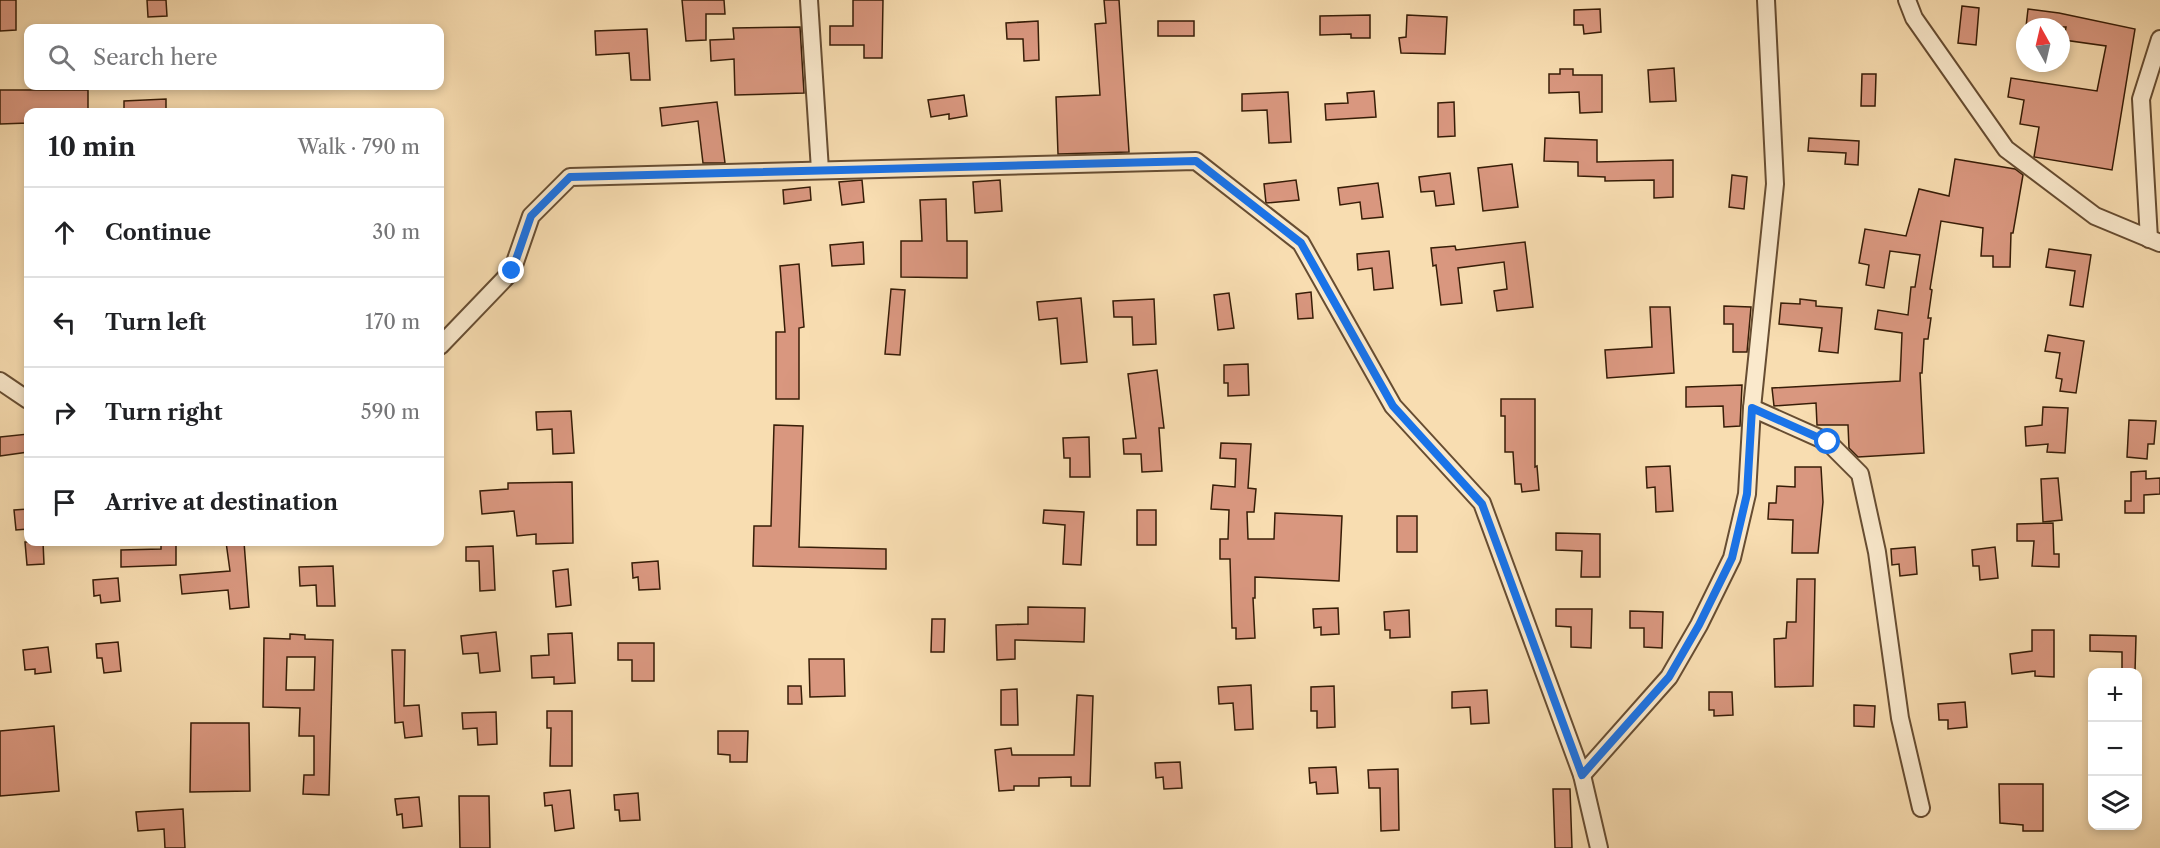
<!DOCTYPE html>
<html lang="en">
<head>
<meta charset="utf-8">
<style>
  body { margin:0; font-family:"Libre Caslon Text",serif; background:#f6f6f6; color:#202124 }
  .controls { position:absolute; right:18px; bottom:18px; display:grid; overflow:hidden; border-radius:12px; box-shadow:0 3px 9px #0003 }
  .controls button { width:54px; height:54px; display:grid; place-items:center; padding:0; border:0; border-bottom:2px solid #e0e0e0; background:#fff; color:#202124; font:30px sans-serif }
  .compass { position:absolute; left:2016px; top:18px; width:54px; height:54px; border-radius:50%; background:#fff; box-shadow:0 3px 9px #0003; rotate:352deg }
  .stop { position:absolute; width:18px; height:18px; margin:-14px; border:4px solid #1a73e8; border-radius:50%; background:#fff }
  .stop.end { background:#1a73e8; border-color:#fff; box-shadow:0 2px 6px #0008 }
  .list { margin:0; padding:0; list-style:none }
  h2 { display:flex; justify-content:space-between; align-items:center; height:78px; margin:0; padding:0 24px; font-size:26px }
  h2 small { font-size:20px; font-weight:400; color:#757577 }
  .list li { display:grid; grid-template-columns:39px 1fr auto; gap:18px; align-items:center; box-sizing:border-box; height:90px; padding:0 24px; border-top:2px solid #e0e0e0 }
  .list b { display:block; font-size:22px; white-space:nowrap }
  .list em { font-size:20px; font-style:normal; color:#757577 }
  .icon { flex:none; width:33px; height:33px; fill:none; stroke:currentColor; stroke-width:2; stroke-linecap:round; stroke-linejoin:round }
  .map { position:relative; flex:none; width:2160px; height:848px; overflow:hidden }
  .search { position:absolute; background:#fff; box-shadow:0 3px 9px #0003; left:24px; top:24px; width:420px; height:66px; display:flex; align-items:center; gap:15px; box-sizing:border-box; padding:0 21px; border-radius:12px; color:#757577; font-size:22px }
  .panel { position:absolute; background:#fff; box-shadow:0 3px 9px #0003; left:24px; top:108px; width:420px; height:438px; border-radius:12px }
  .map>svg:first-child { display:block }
</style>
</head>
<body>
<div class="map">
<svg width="2160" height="848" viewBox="0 0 2160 848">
  <rect width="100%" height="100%" fill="#f8ddb1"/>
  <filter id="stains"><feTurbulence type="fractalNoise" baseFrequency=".00333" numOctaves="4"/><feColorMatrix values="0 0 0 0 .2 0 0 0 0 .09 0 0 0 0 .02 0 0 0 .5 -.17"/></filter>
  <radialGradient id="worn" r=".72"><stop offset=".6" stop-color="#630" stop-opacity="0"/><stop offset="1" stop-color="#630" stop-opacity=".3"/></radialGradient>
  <!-- building -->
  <g fill="#d9977f" stroke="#371d07" stroke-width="1.5" fill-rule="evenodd">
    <polygon points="0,0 16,0 16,30 0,31"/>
    <polygon points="147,0 166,0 167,16 148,17"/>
    <polygon points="682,0 724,0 725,14 706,14 706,40 686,41"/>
    <polygon points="853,0 883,0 882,58 864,58 864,45 830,45 830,26 853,26"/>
    <polygon points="1104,0 1119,0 1129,152 1058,154 1056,97 1100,95 1095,24 1106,23"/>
    <polygon points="1962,6 1979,8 1976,45 1958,43"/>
    <polygon points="1600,9 1601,32 1584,34 1583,25 1574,25 1574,10"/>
    <polygon points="2028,9 2059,13 2135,29 2112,170 2034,157 2039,127 2020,124 2024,100 2008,97 2011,78 2097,91 2106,46 2064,40 2066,27 2026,27"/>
    <polygon points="1370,15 1370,38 1351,38 1351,34 1320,35 1320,16"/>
    <polygon points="1407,15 1447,17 1445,54 1401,53 1399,38 1406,37"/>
    <polygon points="1038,21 1039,60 1024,61 1023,39 1007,39 1006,23"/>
    <rect x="1158" y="21" width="36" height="15"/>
    <polygon points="800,27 804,93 735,95 734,59 711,61 710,40 734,39 733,28"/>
    <polygon points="647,29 650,80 631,80 629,53 596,55 595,31"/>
    <polygon points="1674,68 1676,101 1650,102 1648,70"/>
    <polygon points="1560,69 1573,69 1573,75 1602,75 1602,112 1580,113 1579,92 1549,93 1549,74 1560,74"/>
    <polygon points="1862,74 1876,74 1875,106 1861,106"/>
    <polygon points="0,90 88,90 88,112 28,112 28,123 0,124"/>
    <polygon points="1374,91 1376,117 1326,120 1325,104 1348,103 1347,93"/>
    <polygon points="1288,92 1291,142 1269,143 1267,110 1242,111 1242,94"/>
    <polygon points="964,95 967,116 949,119 949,114 931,117 928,100"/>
    <polygon points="166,99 166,112 124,112 124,101"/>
    <polygon points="717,102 725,163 703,163 698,121 662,126 660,108"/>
    <polygon points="1454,102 1455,136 1438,137 1438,103"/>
    <polygon points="1545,138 1597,140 1597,162 1673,160 1673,197 1654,198 1654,180 1605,181 1605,177 1578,176 1578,162 1544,161"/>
    <polygon points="1809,138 1859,141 1858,165 1845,164 1846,153 1808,151"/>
    <polygon points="1955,159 2015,169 2023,175 2013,233 2011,233 2010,267 1993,267 1993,256 1981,256 1983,228 1941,221 1930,289 1932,290 1928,318 1931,318 1928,339 1924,339 1922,373 1920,373 1924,453 1858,457 1849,448 1848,425 1817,425 1816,403 1774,406 1772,388 1900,381 1902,333 1875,329 1878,310 1908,315 1911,287 1915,287 1920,255 1890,251 1884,288 1866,285 1869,265 1859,263 1865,229 1906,236 1919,189 1949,196"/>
    <polygon points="1512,164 1518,207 1483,211 1478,168"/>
    <polygon points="1450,173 1454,204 1436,206 1434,191 1421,192 1419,177"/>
    <polygon points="1732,175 1747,177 1744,209 1729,207"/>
    <polygon points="862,180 864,202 842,205 839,182"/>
    <polygon points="1000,180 1002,211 975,213 973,182"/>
    <polygon points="1296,180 1299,200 1266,203 1264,184"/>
    <polygon points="1378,183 1383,217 1362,219 1360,202 1340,205 1338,188"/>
    <polygon points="810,187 811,200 784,204 783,190"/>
    <polygon points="946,199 947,241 967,241 967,278 901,277 901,241 922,241 920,200"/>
    <polygon points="863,242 864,264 832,266 830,245"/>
    <polygon points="1525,242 1533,307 1497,311 1494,291 1507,289 1504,262 1458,268 1462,303 1441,305 1436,265 1433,266 1431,248 1455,246 1456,250"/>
    <polygon points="2049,249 2091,255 2083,307 2070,305 2075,271 2046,267"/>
    <polygon points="1389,251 1393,288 1374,290 1372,268 1358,270 1357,254"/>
    <polygon points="799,264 804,327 799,328 799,399 776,399 776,332 785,332 780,266"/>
    <polygon points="891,289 905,290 900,355 885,354"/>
    <polygon points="1311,292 1313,318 1298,319 1296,294"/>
    <polygon points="1229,293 1234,328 1218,330 1214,295"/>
    <polygon points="1081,298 1087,362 1061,364 1057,318 1039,320 1037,302"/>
    <polygon points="1154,299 1156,344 1133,345 1132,317 1114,317 1113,301"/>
    <polygon points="1800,299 1816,301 1816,306 1842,308 1838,353 1819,351 1822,328 1779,324 1781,303 1800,304"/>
    <polygon points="1724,306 1751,307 1747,352 1733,352 1733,324 1724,324"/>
    <polygon points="1650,307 1670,307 1674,373 1607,378 1605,350 1652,347"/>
    <polygon points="2048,335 2084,341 2076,393 2060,391 2062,379 2056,378 2060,353 2045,351"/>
    <polygon points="1248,364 1249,395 1228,396 1228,383 1224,383 1224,365"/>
    <polygon points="1157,370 1164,428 1159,428 1162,471 1142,472 1141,454 1124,454 1123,439 1136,438 1128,374"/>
    <polygon points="1742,385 1740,426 1724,427 1723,406 1686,407 1686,387"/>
    <polygon points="1501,399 1535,399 1535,467 1537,466 1539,490 1522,492 1521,484 1515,484 1513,452 1505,452 1505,416 1501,416"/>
    <polygon points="2043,407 2068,408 2065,453 2047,452 2048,444 2026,446 2025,427 2042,425"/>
    <polygon points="571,411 574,453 553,454 552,429 537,430 536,412"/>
    <polygon points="2129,420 2156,421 2154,444 2148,444 2147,459 2127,457"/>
    <polygon points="774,425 803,426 799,547 886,549 886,569 753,566 754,526 771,526"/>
    <polygon points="28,434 28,452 0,456 0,437"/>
    <polygon points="1089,437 1090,477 1070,477 1070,458 1064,458 1063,438"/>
    <polygon points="1221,443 1251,444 1248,488 1256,489 1254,512 1247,512 1248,539 1274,539 1275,513 1342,516 1339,581 1255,577 1255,598 1253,598 1255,638 1236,639 1236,628 1232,628 1230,559 1220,559 1220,539 1228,539 1229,510 1211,509 1213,485 1235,487 1236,459 1220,458"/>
    <polygon points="1670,466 1673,511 1656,512 1655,487 1647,488 1646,467"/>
    <polygon points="1795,467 1821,467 1823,502 1818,553 1792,553 1793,520 1768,519 1769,503 1776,503 1777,486 1795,487"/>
    <polygon points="2146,471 2146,479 2160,478 2160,494 2144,495 2144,513 2125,513 2125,501 2131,501 2131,472"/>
    <polygon points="2058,478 2062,520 2043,522 2041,479"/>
    <polygon points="572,482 573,543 536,544 536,534 517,536 514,511 482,514 480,491 508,489 508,483"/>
    <polygon points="28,509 28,529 16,530 14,510"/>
    <polygon points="1044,510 1084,512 1081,565 1063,564 1065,525 1043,523"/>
    <rect x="1137" y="510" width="19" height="35"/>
    <rect x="1397" y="516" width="20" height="36"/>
    <polygon points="2053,523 2054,554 2059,554 2059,567 2032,566 2034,541 2017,541 2017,524"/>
    <polygon points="1556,533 1600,534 1600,577 1581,577 1582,551 1556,550"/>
    <polygon points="25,542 43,542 44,564 27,565"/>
    <polygon points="161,542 176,542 176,565 121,567 121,550 161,549"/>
    <polygon points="226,542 244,542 249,607 230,609 228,590 182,594 180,575 230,571"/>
    <polygon points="493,546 495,590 480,591 479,561 466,561 466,547"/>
    <polygon points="1915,547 1917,574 1900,576 1899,564 1892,565 1891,549"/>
    <polygon points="1995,547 1998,578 1980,580 1979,566 1973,566 1972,550"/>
    <polygon points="658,561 660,589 639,590 638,577 633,578 632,563"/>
    <polygon points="333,566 335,606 317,606 316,585 300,586 299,567"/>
    <polygon points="568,569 571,605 556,607 553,571"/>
    <polygon points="118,578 120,601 101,603 100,595 94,596 93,580"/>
    <polygon points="1797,579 1815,579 1813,686 1775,687 1774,639 1786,638 1787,622 1796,622"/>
    <polygon points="1028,607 1085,608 1084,642 1015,640 1015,659 997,660 996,625 1028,624"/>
    <polygon points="1338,608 1339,634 1321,635 1321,627 1314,628 1313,609"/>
    <polygon points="1556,609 1592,609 1591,648 1571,647 1571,627 1556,626"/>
    <polygon points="1409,610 1410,637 1390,638 1390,630 1385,630 1384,612"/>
    <polygon points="1630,611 1663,612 1662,648 1644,647 1644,628 1630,628"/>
    <polygon points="932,619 945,619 944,652 931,652"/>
    <polygon points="2032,630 2054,630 2054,677 2035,676 2035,671 2012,674 2010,654 2032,651"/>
    <polygon points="496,632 500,671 480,673 478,653 463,654 461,636"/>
    <polygon points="572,633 575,683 554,684 554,677 532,678 531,656 549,655 548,634"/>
    <path d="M290 634 305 635V639L333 640 329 795 303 794 304 775H314V736H299L300 708 263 707 264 638 290 639ZM287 657H315L314 690H286Z"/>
    <polygon points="2090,635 2136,636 2135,672 2122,672 2122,652 2090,651"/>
    <polygon points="118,642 121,671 104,673 102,658 97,658 96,644"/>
    <polygon points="618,643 654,643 654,681 632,681 632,660 618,660"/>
    <polygon points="48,647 51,672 35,674 35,669 25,670 23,650"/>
    <polygon points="392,650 405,650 404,706 419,705 422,736 405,738 403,722 395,723"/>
    <polygon points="809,659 844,659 845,696 810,697"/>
    <polygon points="1251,685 1253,729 1235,730 1233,703 1219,704 1218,687"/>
    <polygon points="788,686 801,686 802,704 788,704"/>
    <polygon points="1334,686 1335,727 1317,728 1317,711 1311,711 1311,687"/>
    <polygon points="1017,689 1018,725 1001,725 1001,690"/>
    <polygon points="1487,690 1489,723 1471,724 1470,707 1452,708 1452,692"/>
    <polygon points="1709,692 1732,692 1733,715 1714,716 1714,710 1709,710"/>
    <polygon points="1077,695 1093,696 1090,786 1071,786 1071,777 1039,778 1039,786 1014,786 1014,790 999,791 995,750 1011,748 1012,755 1074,755"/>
    <polygon points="1965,702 1967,727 1948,729 1948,720 1939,720 1938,704"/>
    <polygon points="1854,705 1875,706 1874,727 1854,726"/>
    <polygon points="547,711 572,711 572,766 550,766 551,728 547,728"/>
    <polygon points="496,712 497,744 478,745 477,728 463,729 462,713"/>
    <polygon points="191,723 249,723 250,791 190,792"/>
    <polygon points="54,726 59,791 0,796 0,731"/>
    <polygon points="718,731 748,731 747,762 730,762 730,755 718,754"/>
    <polygon points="1180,762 1182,788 1164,789 1163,777 1156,778 1155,763"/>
    <polygon points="1336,767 1338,793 1317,794 1316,782 1310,783 1309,768"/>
    <polygon points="1398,769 1399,830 1381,831 1380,788 1369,788 1368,770"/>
    <polygon points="1999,784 2043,784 2043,831 2023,831 2023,825 2000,823"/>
    <polygon points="1553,789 1570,789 1572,848 1555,848"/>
    <polygon points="570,790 574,828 555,831 552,805 545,806 544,793"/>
    <polygon points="638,793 640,820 620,821 619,810 615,810 614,795"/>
    <polygon points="459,796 489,796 490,848 460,848"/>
    <polygon points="419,797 422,826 403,828 402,814 397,815 395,799"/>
    <polygon points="183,809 185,848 165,848 164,829 138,831 136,812"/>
  </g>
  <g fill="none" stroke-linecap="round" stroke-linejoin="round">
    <!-- minor casing -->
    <g stroke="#674d32" stroke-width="20">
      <g id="minor">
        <polyline points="809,0 820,170"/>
        <polyline points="1907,0 1914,18 2006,149 2095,216 2160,243"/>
        <polyline points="2149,239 2141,99 2160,39"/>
        <polyline points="440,346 512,271 531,216 570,177 1196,161 1301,243 1393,406 1482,503 1582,775 1599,848"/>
        <polyline points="0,381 28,400"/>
        <polyline points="1752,408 1828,442 1860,474 1877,552 1900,718 1921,808"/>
        <polyline points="1582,775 1669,677 1699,625 1732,558 1747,494 1752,408 1775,184 1766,0"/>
      </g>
    </g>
    <!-- minor -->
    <use href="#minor" stroke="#fae9cc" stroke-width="16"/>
  </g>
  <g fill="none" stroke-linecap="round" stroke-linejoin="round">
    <!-- route -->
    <polyline stroke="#1a73e8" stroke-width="8" points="512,271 531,216 570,177 1196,161 1301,243 1393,406 1482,504 1582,775 1669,677 1699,625 1732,558 1747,494 1752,408 1828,442"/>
  </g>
  <rect width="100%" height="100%" filter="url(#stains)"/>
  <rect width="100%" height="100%" fill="url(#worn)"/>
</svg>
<div class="controls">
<button>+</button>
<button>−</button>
<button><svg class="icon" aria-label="layers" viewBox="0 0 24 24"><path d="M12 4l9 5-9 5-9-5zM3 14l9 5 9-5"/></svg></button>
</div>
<svg class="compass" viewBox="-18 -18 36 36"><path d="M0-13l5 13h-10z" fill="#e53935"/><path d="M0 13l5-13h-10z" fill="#757577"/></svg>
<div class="stop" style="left:1828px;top:442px"></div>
<div class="stop end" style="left:512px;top:271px"></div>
<div class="search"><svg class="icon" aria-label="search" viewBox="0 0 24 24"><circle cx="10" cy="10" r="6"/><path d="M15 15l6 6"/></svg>Search here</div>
<section class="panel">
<h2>10 min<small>Walk · 790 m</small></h2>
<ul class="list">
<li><svg class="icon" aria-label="ahead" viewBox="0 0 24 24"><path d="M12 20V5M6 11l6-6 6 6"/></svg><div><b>Continue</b></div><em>30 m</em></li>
<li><svg class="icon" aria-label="left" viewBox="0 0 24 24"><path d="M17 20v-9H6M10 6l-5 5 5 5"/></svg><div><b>Turn left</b></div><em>170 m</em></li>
<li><svg class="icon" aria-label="right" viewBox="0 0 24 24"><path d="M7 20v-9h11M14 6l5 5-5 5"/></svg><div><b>Turn right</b></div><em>590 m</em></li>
<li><svg class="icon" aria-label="arrive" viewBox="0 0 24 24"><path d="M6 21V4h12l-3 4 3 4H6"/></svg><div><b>Arrive at destination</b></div></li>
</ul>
</section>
</div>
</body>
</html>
